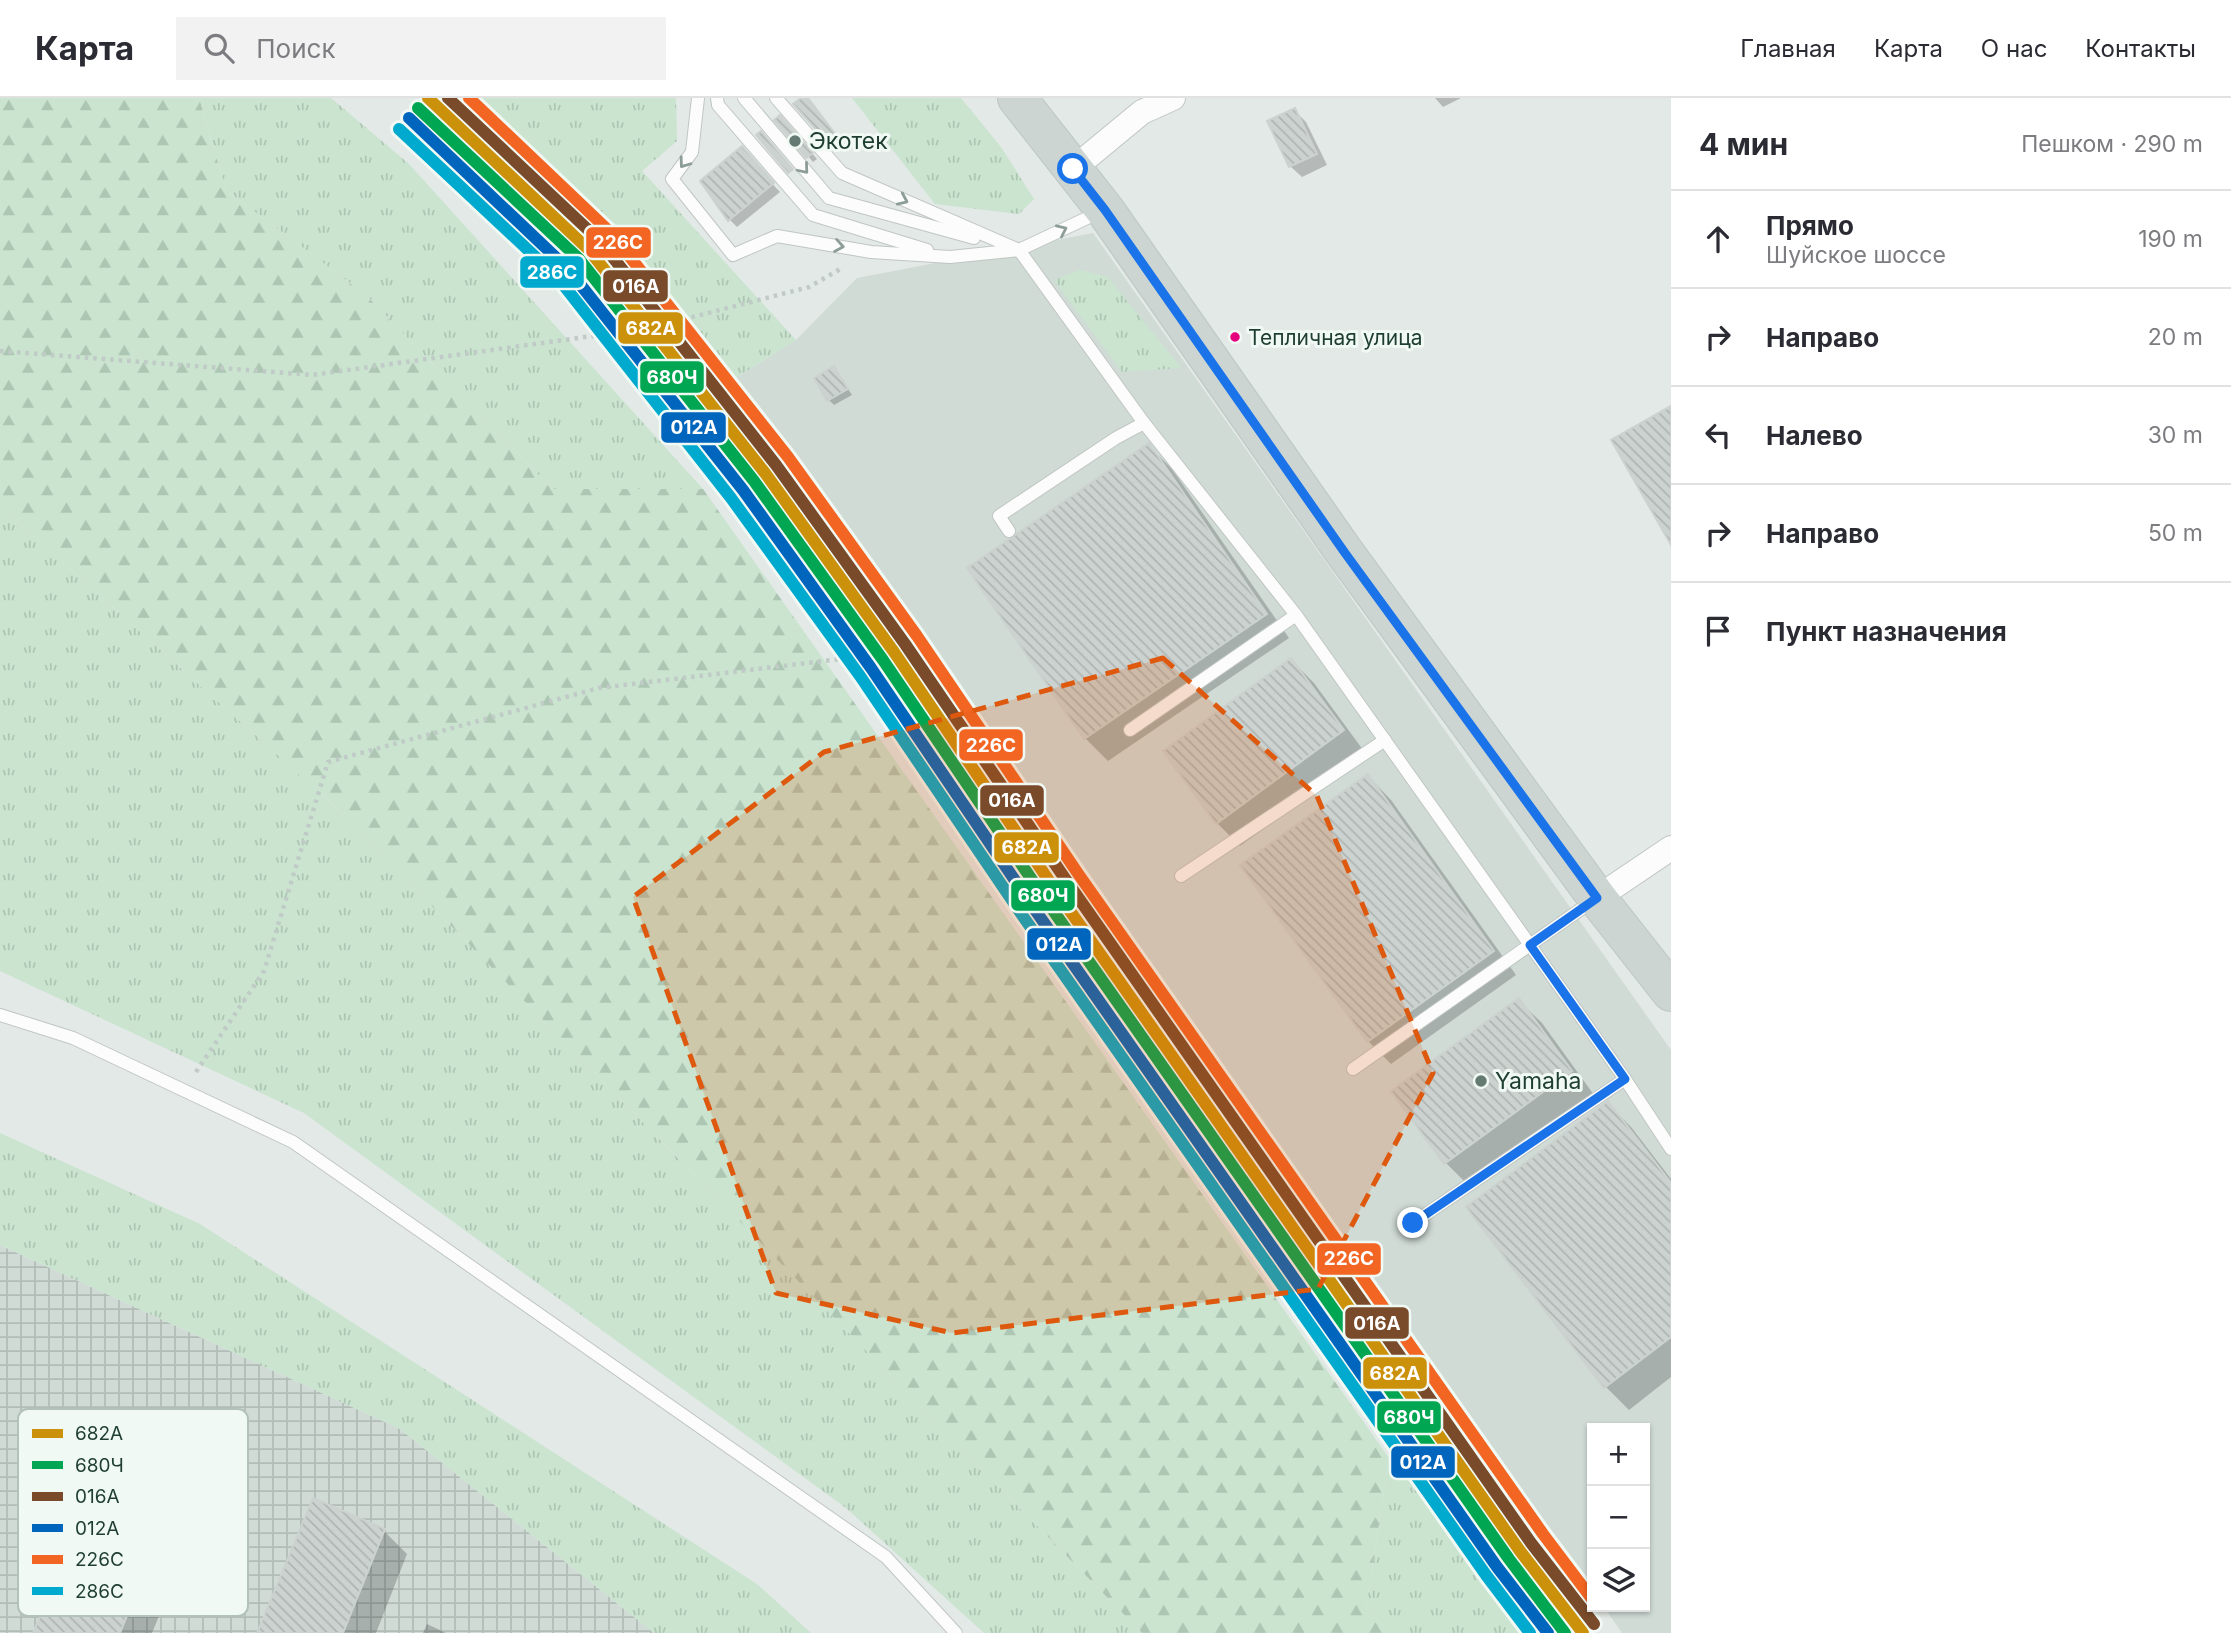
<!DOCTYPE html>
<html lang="ru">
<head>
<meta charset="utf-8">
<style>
  body { margin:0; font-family:Inter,sans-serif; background:#f2f2f3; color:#2b2b33 }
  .controls { position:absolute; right:21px; bottom:21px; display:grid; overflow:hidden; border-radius:0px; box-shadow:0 2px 5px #0004 }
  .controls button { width:63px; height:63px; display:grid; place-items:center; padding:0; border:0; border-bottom:2px solid #e1e1e2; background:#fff; color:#2b2b33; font:35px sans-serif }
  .stop { position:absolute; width:21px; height:21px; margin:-16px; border:5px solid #1a73e8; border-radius:50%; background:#fff }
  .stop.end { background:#1a73e8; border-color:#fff; box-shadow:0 2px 7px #0008 }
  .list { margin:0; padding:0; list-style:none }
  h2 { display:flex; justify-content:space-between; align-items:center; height:91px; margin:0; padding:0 28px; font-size:30px }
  h2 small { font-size:23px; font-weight:400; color:#7c7c81 }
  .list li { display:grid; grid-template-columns:46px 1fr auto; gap:21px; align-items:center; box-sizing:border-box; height:98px; padding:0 28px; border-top:2px solid #e1e1e2 }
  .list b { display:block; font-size:26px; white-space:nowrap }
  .list p { margin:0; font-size:23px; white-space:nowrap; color:#7c7c81 }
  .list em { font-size:23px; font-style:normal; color:#7c7c81 }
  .icon { flex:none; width:38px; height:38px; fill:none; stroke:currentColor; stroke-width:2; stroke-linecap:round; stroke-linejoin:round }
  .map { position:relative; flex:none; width:1671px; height:1535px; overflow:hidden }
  header { display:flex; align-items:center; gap:42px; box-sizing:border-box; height:98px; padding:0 35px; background:#fff; border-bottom:2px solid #e1e1e2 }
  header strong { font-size:33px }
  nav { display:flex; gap:38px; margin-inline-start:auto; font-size:24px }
  .search { width:490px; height:63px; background:#f2f2f3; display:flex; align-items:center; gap:18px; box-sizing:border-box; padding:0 24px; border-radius:0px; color:#7c7c81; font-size:26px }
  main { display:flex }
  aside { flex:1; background:#fff }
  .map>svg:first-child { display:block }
</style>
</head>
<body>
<header>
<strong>Карта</strong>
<div class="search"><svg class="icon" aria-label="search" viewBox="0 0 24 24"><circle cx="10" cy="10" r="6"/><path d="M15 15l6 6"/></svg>Поиск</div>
<nav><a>Главная</a><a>Карта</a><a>О нас</a><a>Контакты</a></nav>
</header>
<main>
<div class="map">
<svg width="1671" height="1535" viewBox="0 0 1671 1535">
  <defs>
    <pattern id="industrial-grid" width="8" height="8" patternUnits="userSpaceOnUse" patternTransform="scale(1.75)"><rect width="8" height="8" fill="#d0dbd6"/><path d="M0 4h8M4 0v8" fill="none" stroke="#b2bdb8"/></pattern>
    <pattern id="grass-tufts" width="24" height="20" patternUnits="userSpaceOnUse" patternTransform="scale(1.75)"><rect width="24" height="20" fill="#cae4d0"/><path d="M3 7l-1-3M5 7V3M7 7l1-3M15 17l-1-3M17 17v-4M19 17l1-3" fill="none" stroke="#adc5b3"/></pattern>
    <pattern id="forest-firs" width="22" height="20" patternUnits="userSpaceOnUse" patternTransform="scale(1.75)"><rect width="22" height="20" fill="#cae4d0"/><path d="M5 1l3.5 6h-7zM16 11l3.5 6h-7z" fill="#adc5b3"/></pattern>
    <pattern id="building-back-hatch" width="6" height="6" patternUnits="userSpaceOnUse" patternTransform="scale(1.75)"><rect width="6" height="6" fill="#cbd2cf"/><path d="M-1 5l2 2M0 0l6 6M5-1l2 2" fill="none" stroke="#aeb5b2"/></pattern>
  </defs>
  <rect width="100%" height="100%" fill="#e3e9e6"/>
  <!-- built -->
  <polygon fill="#d0dbd6" points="1093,135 1671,952 1671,1535 1622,1535 1604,1509 1645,1509 1645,1330 1592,1330 1592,1493 729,284 796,242 857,180"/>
  <!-- industrial -->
  <polygon fill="url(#industrial-grid)" points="0,1147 400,1331 654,1535 0,1535"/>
  <!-- grass -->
  <g fill="url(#grass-tufts)">
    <polygon points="199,0 331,0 409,66 703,391 552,391 367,198 226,92"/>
    <polygon points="479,0 676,0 677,43 642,73 796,242 729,284"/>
    <polygon points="852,0 961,0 1001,49 1034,101 1019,116 935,106"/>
    <polygon points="1080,172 1108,179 1181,270 1122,274 1054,182"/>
    <polygon points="0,408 330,704 1142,1535 984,1535 846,1410 304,1015 0,873"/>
    <polygon points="0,1035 200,1126 757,1486 811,1535 654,1535 400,1331 0,1147"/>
    <polygon points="1389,1360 1543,1535 1390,1535 1366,1510"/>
  </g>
  <!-- forest -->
  <polygon fill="url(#forest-firs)" points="0,0 199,0 226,92 367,198 552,391 703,391 1389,1360 1366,1510 1390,1535 1142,1535 330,704 0,408"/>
  <!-- shadow -->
  <g fill="#0003">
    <polygon points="804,0 840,43 833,48 828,43"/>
    <polygon points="1435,0 1461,0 1443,9"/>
    <polygon points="1294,12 1306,24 1327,67 1302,79 1290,68"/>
    <polygon points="777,22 785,25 817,61 813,64"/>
    <polygon points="740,52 780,94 737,129 730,122"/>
    <polygon points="834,270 852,297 834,307 829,302"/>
    <polygon points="1149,348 1172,371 1289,540 1108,663 1085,640"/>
    <polygon points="1291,562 1314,585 1366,656 1240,748 1217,725"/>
    <polygon points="1368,678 1391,702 1516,877 1391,966 1368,943"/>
    <polygon points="1518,902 1542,925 1594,997 1469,1088 1446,1065 1393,994"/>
    <polygon points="1608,1006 1631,1029 1671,1081 1671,1279 1629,1312 1606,1289"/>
    <polygon points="193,1355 216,1378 152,1535 35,1535"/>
    <polygon points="384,1433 407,1456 376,1535 259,1535"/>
    <polygon points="427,1526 446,1535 423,1535"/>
  </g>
  <!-- building -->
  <g fill="url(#building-back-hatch)" stroke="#ccd2cf" stroke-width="2">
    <polygon points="801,0 808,0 836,37 827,44 793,6"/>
    <polygon points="1295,10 1317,56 1289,69 1267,23"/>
    <polygon points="780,17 813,55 806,60 774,22"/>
    <polygon points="761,33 793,71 788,75 756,37"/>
    <polygon points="742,48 774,85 728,123 700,83"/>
    <polygon points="834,268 848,291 827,303 814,280"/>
    <polygon points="1671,308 1671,447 1611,342"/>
    <polygon points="1149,345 1267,516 1084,641 967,470"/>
    <polygon points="1291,560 1344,632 1216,726 1163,653"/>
    <polygon points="1368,676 1494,853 1367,944 1240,767"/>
    <polygon points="1519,900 1572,973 1444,1066 1391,993"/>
    <polygon points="1608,1003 1671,1085 1671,1239 1604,1290 1466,1109"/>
    <polygon points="122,1324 194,1354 120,1535 33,1535"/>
    <polygon points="313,1400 385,1431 343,1535 257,1535"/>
  </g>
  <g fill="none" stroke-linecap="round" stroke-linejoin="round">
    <!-- lane casing -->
    <g stroke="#c0c6c3" stroke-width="14">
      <g id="lane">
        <polyline points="698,0 692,54 672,81 733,157 777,138 871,154 950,159 1019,152 1102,113"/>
        <polyline points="717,0 718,7 813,117 927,152"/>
        <polyline points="744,0 829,100 974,140"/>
        <polyline points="776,0 842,75 1019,152 1144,325 1296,517 1625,981 1671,1051"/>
        <polyline points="1009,433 999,418 1116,340 1144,325"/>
        <polyline points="1130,632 1296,517"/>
        <polyline points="1181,778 1385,642"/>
        <polyline points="0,917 73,940 293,1044 886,1459 956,1535"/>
        <polyline points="1353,971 1594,802"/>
        <polyline points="1413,1125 1625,981"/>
      </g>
    </g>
    <!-- street casing -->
    <g stroke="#c0c6c3" stroke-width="26">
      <g id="street">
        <polyline points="1073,71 1142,14 1173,0"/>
        <polyline points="1597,800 1671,750"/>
      </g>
    </g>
    <!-- primary casing -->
    <g stroke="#bbc5c2" stroke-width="40">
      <polyline id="primary" points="1017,0 1105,112 1345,455 1597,800 1671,894"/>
    </g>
    <!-- path -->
    <g stroke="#c0cac6" stroke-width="4.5" stroke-dasharray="3.5 5" stroke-linecap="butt">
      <polyline points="0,253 312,277 650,230 809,189 842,170"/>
      <polyline points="196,974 264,873 328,664 599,590 924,551"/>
    </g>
    <!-- lane -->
    <use href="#lane" stroke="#fbfcfb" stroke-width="12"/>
    <!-- street -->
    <use href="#street" stroke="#fbfcfb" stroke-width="24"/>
    <!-- primary -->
    <use href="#primary" stroke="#ccd5d2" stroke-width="38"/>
    <!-- rail-1 casing -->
    <g stroke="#f1f9f4" stroke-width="18">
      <polyline id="rail-1" points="428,0 589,152 765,375 894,554 1056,793 1520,1453 1583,1535"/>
    </g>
    <!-- rail-2 casing -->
    <g stroke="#f1f9f4" stroke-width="18">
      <polyline id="rail-2" points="418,10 579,161 754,383 883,562 1045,801 1509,1461 1565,1535"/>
    </g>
    <!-- rail-3 casing -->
    <g stroke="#f1f9f4" stroke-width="18">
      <polyline id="rail-3" points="448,0 600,143 776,367 905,546 1068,785 1531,1445 1594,1526"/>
    </g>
    <!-- rail-4 casing -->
    <g stroke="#f1f9f4" stroke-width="18">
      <polyline id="rail-4" points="409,20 568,171 743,392 871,570 1033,809 1497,1469 1548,1535"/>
    </g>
    <!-- rail-5 casing -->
    <g stroke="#f1f9f4" stroke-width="18">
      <polyline id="rail-5" points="469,0 611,135 788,359 917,538 1079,777 1543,1436 1592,1501"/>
    </g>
    <!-- rail-6 casing -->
    <g stroke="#f1f9f4" stroke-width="18">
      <polyline id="rail-6" points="399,31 558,180 731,400 860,578 1022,817 1486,1477 1530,1535"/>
    </g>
    <!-- rail-1 -->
    <use href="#rail-1" stroke="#cc910a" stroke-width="12"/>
    <!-- rail-2 -->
    <use href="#rail-2" stroke="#00a651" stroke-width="12"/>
    <!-- rail-3 -->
    <use href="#rail-3" stroke="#7a4b2a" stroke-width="12"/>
    <!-- rail-4 -->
    <use href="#rail-4" stroke="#0065bd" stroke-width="12"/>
    <!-- rail-5 -->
    <use href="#rail-5" stroke="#f26522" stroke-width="12"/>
    <!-- rail-6 -->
    <use href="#rail-6" stroke="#00a9ce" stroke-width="12"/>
  </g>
  <!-- one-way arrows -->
  <defs><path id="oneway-chevron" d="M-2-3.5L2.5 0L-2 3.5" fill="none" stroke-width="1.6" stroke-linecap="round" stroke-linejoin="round" transform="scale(1.75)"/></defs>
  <g stroke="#8d9d97">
    <use href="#oneway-chevron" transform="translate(684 65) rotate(126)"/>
    <use href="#oneway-chevron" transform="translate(804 71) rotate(50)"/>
    <use href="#oneway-chevron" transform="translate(903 102) rotate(24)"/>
    <use href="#oneway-chevron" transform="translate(1062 132) rotate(-25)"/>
    <use href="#oneway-chevron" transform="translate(839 148) rotate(10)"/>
  </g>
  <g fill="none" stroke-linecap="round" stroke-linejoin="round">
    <!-- route -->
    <polyline stroke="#1a73e8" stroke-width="9" points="1073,71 1105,112 1345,455 1597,800 1530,847 1625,981 1413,1125"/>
  </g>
  <!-- marked area -->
  <path fill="#de580e" fill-opacity="0.2" stroke="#de580e" stroke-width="5" stroke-dasharray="14 9" stroke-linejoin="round" d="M1163 560 1317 698 1433 975 1318 1191 952 1235 776 1195 633 799 824 654Z"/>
  <!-- markers -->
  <g fill="#647a72" stroke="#f1f9f4" stroke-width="2.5">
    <circle cx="795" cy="43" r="7"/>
    <circle cx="1481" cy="983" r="7"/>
  </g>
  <circle fill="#e5007d" stroke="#f1f9f4" stroke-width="2.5" cx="1235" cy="239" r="6"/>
  <g text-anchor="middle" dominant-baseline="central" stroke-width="6" stroke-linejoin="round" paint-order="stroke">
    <!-- bus labels -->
    <g font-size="21" fill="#1f3e33" stroke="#f1f9f4" text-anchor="start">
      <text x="1248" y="239">Тепличная улица</text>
    </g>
    <!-- poi labels -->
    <g font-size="23" fill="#1f3e33" stroke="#f1f9f4" text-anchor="start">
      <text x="809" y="43">Экотек</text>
      <text x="1495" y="983">Yamaha</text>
    </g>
  </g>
  <!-- legend -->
  <rect x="18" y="1311" width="230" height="207" rx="10" fill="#f1f9f4" stroke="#b2c1ba" stroke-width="2"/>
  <rect x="32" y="1331" width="31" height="9" fill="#cc910a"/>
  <rect x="32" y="1363" width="31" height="8" fill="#00a651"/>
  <rect x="32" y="1394" width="31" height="9" fill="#7a4b2a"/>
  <rect x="32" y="1426" width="31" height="8" fill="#0065bd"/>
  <rect x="32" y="1457" width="31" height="9" fill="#f26522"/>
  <rect x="32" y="1489" width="31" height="8" fill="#00a9ce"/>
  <g font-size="19" fill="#1f3e33">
    <text x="75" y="1342">682А</text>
    <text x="75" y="1374">680Ч</text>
    <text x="75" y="1405">016А</text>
    <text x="75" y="1437">012А</text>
    <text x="75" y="1468">226С</text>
    <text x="75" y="1500">286С</text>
  </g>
  <g stroke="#f1f9f4" stroke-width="2.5">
    <rect x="585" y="128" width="67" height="33" rx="7" fill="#f26522"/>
    <rect x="519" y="157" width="66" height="34" rx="7" fill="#00a9ce"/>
    <rect x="602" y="171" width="67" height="34" rx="7" fill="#7a4b2a"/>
    <rect x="617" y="213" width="67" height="34" rx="7" fill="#cc910a"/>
    <rect x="639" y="262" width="66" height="34" rx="7" fill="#00a651"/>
    <rect x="660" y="313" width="67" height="33" rx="7" fill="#0065bd"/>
    <rect x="958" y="630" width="66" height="34" rx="7" fill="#f26522"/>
    <rect x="979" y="686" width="66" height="33" rx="7" fill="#7a4b2a"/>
    <rect x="993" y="733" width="67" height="33" rx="7" fill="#cc910a"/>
    <rect x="1010" y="781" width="66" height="33" rx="7" fill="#00a651"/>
    <rect x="1026" y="829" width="66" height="34" rx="7" fill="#0065bd"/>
    <rect x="1316" y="1144" width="66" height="34" rx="7" fill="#f26522"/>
    <rect x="1344" y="1208" width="66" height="34" rx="7" fill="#7a4b2a"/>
    <rect x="1362" y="1258" width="66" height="34" rx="7" fill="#cc910a"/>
    <rect x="1376" y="1302" width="66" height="34" rx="7" fill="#00a651"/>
    <rect x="1390" y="1347" width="66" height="34" rx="7" fill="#0065bd"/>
  </g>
  <g font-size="19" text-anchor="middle" font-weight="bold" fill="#fff">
    <text x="618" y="151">226С</text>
    <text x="552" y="181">286С</text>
    <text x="636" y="195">016А</text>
    <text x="651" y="237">682А</text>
    <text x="672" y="286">680Ч</text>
    <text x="694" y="336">012А</text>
    <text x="991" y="654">226С</text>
    <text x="1012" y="709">016А</text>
    <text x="1027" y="756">682А</text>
    <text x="1043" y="804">680Ч</text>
    <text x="1059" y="853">012А</text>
    <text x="1349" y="1167">226С</text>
    <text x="1377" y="1232">016А</text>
    <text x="1395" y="1282">682А</text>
    <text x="1409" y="1326">680Ч</text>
    <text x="1423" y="1371">012А</text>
  </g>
</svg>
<div class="controls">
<button>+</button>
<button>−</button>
<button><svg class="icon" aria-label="layers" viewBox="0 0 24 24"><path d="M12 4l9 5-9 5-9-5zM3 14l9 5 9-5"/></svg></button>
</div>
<div class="stop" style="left:1073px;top:71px"></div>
<div class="stop end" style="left:1413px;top:1125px"></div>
</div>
<aside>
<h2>4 мин<small>Пешком · 290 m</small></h2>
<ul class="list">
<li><svg class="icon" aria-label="ahead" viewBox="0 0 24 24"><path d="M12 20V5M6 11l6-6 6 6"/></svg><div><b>Прямо</b><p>Шуйское шоссе</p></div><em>190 m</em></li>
<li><svg class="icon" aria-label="right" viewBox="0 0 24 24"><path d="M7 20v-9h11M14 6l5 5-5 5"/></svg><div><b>Направо</b></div><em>20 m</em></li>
<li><svg class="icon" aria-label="left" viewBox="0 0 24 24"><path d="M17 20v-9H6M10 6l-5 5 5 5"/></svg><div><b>Налево</b></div><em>30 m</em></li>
<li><svg class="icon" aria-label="right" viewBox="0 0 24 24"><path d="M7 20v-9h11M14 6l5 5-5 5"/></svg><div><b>Направо</b></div><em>50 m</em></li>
<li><svg class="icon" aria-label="arrive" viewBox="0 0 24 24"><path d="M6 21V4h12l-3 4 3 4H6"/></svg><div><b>Пункт назначения</b></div></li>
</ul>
</aside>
</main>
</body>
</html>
